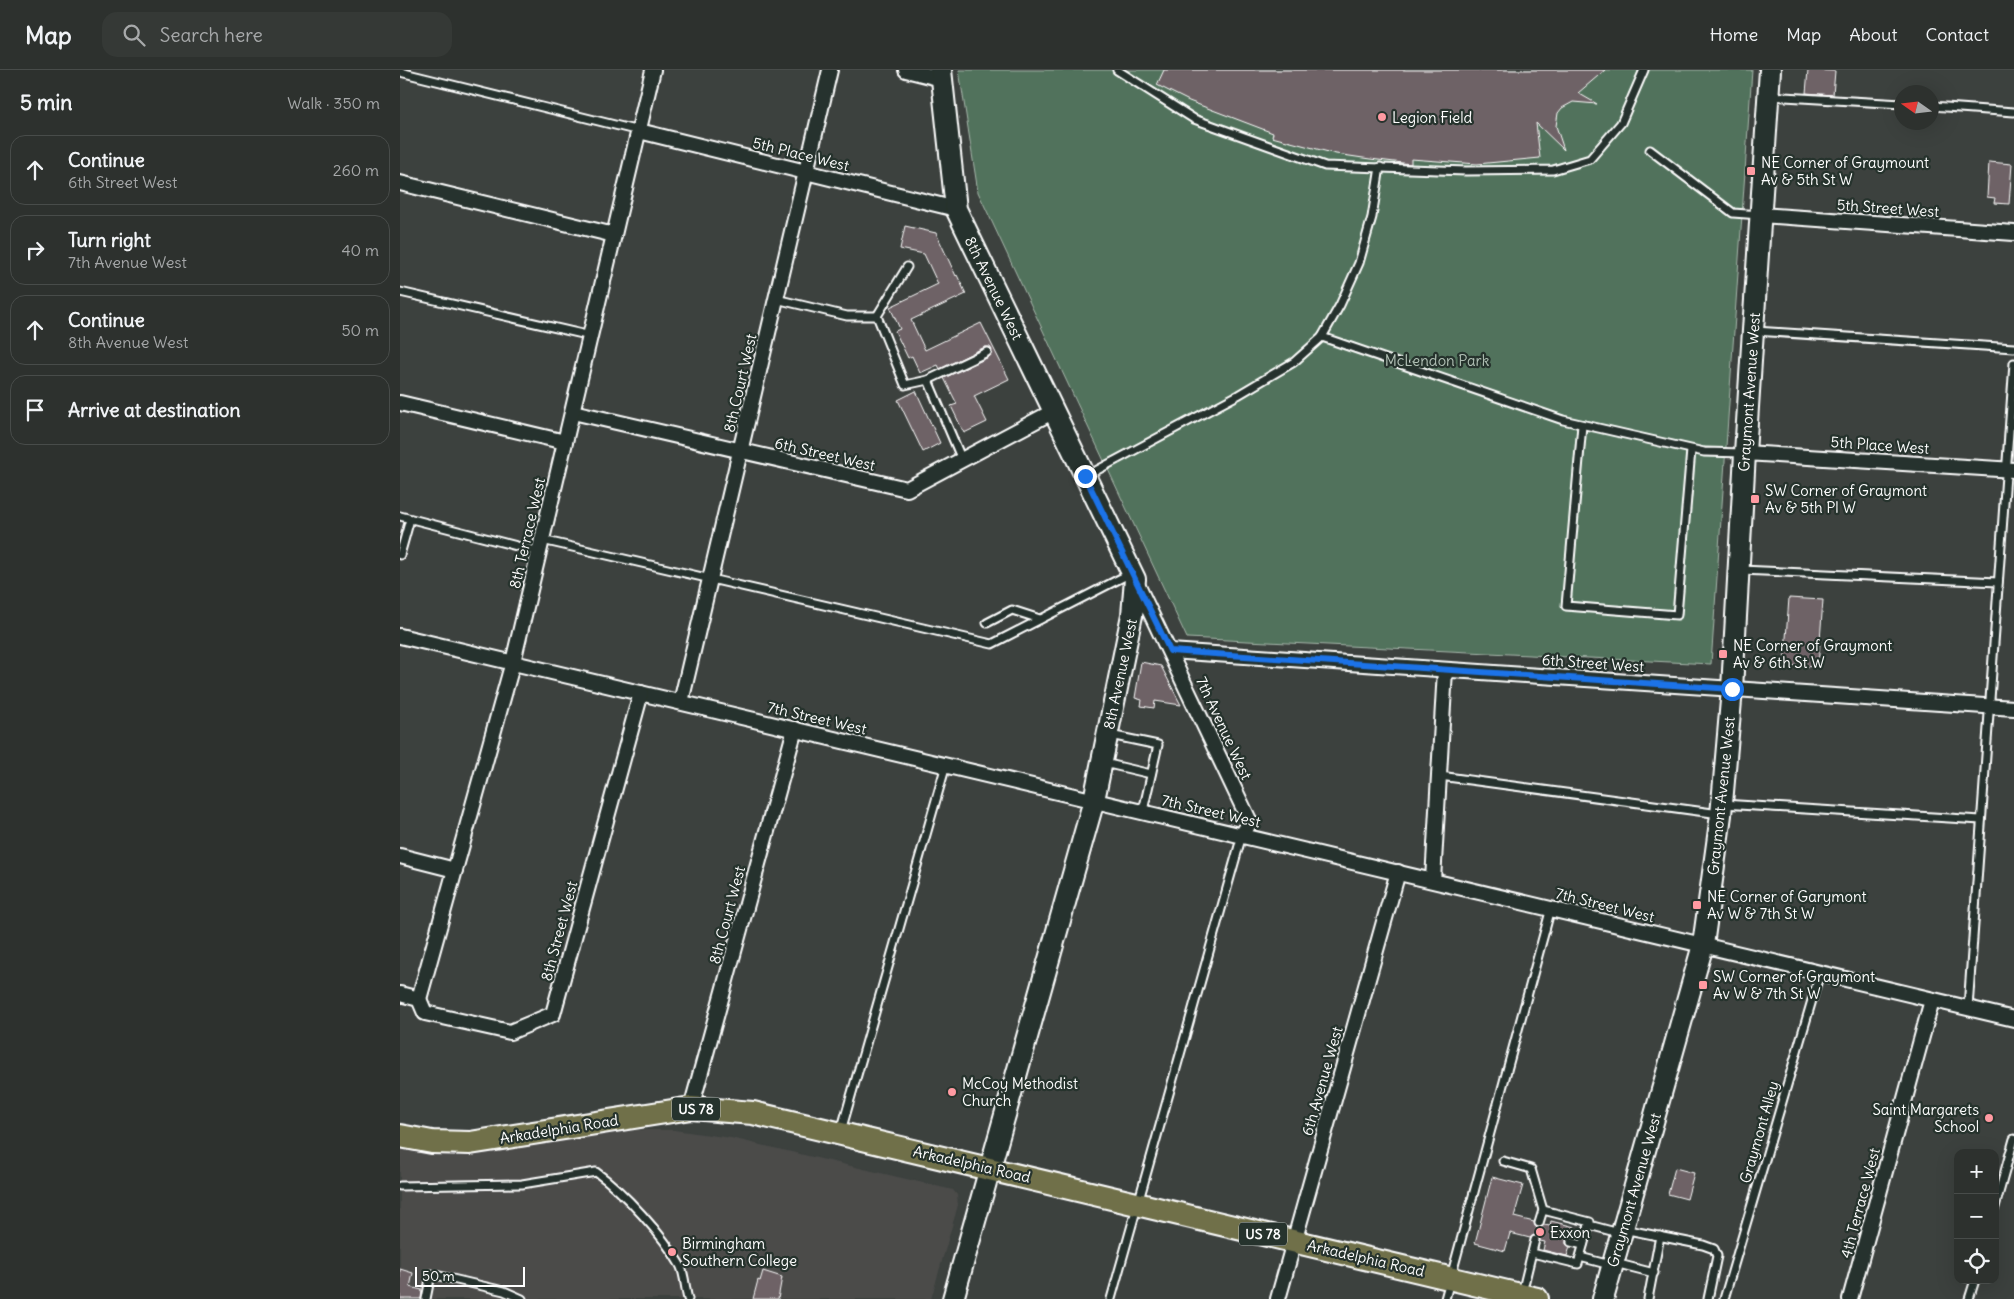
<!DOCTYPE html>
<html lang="en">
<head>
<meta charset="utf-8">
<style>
  body { margin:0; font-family:Delius,sans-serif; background:#353936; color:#f1f3f6 }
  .controls { position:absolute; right:15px; bottom:15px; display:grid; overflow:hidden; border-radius:10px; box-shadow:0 5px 20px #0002 }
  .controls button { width:45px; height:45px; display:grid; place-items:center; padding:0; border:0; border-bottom:1px solid #484c4a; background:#2d312e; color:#f1f3f6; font:25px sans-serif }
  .compass { position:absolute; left:1494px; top:15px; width:45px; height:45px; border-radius:50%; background:#2d312e; box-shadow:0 5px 20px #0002; rotate:284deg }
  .scale { position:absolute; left:15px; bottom:12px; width:110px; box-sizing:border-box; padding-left:5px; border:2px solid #fff; border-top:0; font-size:14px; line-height:18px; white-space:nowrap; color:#fff; -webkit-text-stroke:4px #26332d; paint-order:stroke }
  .stop { position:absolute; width:15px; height:15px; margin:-11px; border:4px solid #1a73e8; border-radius:50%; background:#fff }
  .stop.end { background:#1a73e8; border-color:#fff; box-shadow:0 1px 5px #0008 }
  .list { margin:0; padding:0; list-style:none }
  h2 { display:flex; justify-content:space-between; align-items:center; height:65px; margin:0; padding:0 20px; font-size:21px }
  h2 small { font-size:16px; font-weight:400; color:#a7a9aa }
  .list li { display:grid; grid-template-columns:32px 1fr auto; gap:15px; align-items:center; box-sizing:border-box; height:70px; margin:0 10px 10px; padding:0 10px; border:1px solid #484c4a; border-radius:15px }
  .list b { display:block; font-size:19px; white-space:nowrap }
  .list p { margin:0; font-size:16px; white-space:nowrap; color:#a7a9aa }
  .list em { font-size:16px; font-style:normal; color:#a7a9aa }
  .icon { flex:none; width:28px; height:28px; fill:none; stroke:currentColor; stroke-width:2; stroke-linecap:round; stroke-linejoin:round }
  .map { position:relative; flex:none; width:1614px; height:1229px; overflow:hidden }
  header { display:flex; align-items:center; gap:30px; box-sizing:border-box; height:70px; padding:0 25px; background:#2d312e; border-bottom:1px solid #484c4a }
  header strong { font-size:24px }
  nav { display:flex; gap:28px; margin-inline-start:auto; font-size:18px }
  .search { width:350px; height:45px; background:#353936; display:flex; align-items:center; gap:12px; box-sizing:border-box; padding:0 18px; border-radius:15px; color:#a7a9aa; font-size:19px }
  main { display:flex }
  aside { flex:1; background:#2d312e }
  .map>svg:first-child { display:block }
</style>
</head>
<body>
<header>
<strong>Map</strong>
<div class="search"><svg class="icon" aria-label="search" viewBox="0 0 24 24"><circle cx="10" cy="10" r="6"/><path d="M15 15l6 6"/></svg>Search here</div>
<nav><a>Home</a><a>Map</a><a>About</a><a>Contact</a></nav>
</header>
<main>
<aside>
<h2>5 min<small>Walk · 350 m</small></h2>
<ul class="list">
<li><svg class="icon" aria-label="ahead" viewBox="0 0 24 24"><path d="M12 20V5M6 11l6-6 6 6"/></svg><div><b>Continue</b><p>6th Street West</p></div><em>260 m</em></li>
<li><svg class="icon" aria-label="right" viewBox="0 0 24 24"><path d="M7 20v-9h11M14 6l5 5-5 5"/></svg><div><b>Turn right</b><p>7th Avenue West</p></div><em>40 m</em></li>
<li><svg class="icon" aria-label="ahead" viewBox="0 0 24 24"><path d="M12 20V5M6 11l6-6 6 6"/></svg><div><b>Continue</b><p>8th Avenue West</p></div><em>50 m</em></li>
<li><svg class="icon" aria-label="arrive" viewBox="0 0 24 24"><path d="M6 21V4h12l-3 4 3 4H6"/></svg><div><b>Arrive at destination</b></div></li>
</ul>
</aside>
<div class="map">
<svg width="1614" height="1229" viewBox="0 0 1614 1229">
  <rect width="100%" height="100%" fill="#3c413e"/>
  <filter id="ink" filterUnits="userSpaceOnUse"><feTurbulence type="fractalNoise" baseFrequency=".02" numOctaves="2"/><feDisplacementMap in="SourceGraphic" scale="10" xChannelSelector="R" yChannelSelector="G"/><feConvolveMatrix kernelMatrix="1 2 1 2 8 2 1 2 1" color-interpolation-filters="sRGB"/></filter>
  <g filter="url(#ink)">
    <!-- built -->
    <polygon fill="#4b4b4a" points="234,1060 274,1060 331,1068 553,1120 557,1125 558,1135 531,1229 0,1229 0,1077 30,1083 70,1082"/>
    <!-- green -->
    <polygon fill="#51725b" stroke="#a8b8ad" points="559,0 1352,0 1311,594 787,568 578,122"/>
    <!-- building -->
    <g fill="#6e6266" stroke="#fff">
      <polygon points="764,0 1205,0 1178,23 1197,34 1173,32 1162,38 1158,43 1156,56 1164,80 1136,53 1140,88 1077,94 1011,89 1011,94 970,89 936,84 872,67 873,63 789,31 757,15"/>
      <polygon points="1408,0 1435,1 1433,25 1406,23"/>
      <polygon points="1589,92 1612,94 1609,134 1594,133 1595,128 1587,127"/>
      <polygon points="505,156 536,163 556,206 557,205 566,224 511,250 525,280 581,253 609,309 574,326 587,352 564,363 551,336 557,334 544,308 589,287 592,280 590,277 585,277 540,299 538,295 520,303 512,286 508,288 495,261 500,259 490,237 538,214 524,184 500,179"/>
      <polygon points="516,321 540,373 523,382 498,330"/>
      <polygon points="1389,528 1423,530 1418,597 1384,595"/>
      <polygon points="741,592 761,596 781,635 755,631 754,638 741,636 742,630 735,628"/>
      <polygon points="1275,1098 1294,1103 1287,1129 1268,1124"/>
      <polygon points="1092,1107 1123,1115 1114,1147 1134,1152 1135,1156 1138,1158 1144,1155 1150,1156 1151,1151 1175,1157 1172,1167 1166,1170 1166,1174 1170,1177 1167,1186 1143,1180 1145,1172 1140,1171 1139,1167 1136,1165 1130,1168 1110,1163 1105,1181 1075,1173"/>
      <polygon points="0,1199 13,1203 10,1217 22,1220 21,1229 0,1229"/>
      <polygon points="363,1201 382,1207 378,1229 353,1229 358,1210 360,1211"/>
    </g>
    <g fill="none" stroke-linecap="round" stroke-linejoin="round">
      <!-- lane casing -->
      <g stroke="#fff" stroke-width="11">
        <g id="lane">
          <polyline points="717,0 794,49 925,96 1066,101 1153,100 1190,89 1221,53 1244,0"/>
          <polyline points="0,2 239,61"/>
          <polyline points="1369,26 1502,34"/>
          <polyline points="1532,36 1614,42"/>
          <polyline points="1250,80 1333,143 1360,145"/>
          <polyline points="507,197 477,246 505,315 528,310"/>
          <polyline points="0,222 191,266"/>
          <polyline points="376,229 447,246 477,246"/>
          <polyline points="1355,261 1614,278"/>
          <polyline points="922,267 1163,350 1304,382 1344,383"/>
          <polyline points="1182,355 1166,536 1277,545 1291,380"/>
          <polyline points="562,390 528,310 587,282"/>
          <polyline points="688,405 838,325 894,292 922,267 940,235 959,193 972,147 980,97"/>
          <polyline points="0,446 140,482"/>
          <polyline points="142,470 592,574 731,503"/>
          <polyline points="0,485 10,449"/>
          <polyline points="1341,500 1598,512"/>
          <polyline points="587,553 612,540 640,549"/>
          <polyline points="710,665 758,675 743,741"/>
          <polyline points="704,693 751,704"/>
          <polyline points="1040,706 1320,744"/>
          <polyline points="1323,734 1581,750"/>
          <polyline points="1568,938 1614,293"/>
          <polyline points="441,1061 546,695"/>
          <polyline points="1103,1091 1131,1099 1143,1140 1139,1153"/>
          <path d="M0 1116 122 1114 196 1102C224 1122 263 1165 280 1195 285 1204 285 1219 288 1229"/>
          <polyline points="1595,1137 1614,1069"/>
          <polyline points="1143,1140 1190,1152 1189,1155 1219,1163"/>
          <polyline points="1223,1159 1303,1175 1314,1179 1317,1186 1308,1229"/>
          <polyline points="1171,1172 1183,1175"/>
          <polyline points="1132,1183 1178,1194 1189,1155"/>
          <polyline points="1180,1187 1210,1195"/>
          <polyline points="1215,1193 1254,1203"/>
          <polyline points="1122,1223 1135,1170"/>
          <polyline points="26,1229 31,1204 104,1221 122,1229"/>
          <polyline points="711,1229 842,765"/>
          <polyline points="1045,1229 1151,838"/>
          <polyline points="1248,1229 1260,1166"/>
          <polyline points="1324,1229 1420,903"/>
          <polyline points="1569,1229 1575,1210"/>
        </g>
      </g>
      <!-- street casing -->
      <g stroke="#fff" stroke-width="18">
        <g id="street">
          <polyline points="506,0 542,9"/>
          <polyline points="239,61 556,139"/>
          <polyline points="0,113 214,165"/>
          <polyline points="1360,145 1614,163"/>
          <polyline points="0,333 165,372"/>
          <polyline points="173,342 507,419 654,341"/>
          <polyline points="1345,383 1614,400"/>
          <polyline points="735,510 850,752 842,765"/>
          <polyline points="0,566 1614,949"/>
          <polyline points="770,581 1614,638"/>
          <polyline points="281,632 430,0"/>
          <polyline points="0,786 55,800"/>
          <polyline points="1033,810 1045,600"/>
          <polyline points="0,924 19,929 25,943 110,962 153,944 241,623"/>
          <polyline points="19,929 113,592 253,0"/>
          <polyline points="291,1038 395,659"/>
          <polyline points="878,1229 998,802"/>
          <polyline points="1450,1229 1532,930"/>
        </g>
      </g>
      <!-- secondary casing -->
      <g stroke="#fff" stroke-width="24">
        <g id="secondary">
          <polyline points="541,0 556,139 735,509 732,545 694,730 553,1229"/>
          <polyline points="1203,1229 1303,875 1321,745 1332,619 1345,383 1370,0"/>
        </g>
      </g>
      <!-- primary casing -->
      <g stroke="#fff" stroke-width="26">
        <polyline id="primary" points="0,1066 32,1072 70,1073 291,1038 353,1043 1137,1229"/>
      </g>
      <!-- lane -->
      <use href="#lane" stroke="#26332d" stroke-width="7"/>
      <!-- street -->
      <use href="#street" stroke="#26332d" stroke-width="14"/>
      <!-- secondary -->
      <use href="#secondary" stroke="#26332d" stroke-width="20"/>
      <!-- primary -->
      <use href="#primary" stroke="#70704a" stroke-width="22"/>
    </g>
  </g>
  <g fill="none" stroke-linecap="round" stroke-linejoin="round" filter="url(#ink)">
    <!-- route -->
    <polyline stroke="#1a73e8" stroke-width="6" points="685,406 770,581 1332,619"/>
  </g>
  <!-- markers -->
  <g fill="#ff9aa2" stroke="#26332d" stroke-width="2">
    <circle cx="982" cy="47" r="5"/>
    <rect x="1346" y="96" width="10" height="10" rx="2.5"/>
    <rect x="1350" y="424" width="10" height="10" rx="2.5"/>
    <rect x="1318" y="579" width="10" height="10" rx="2.5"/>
    <rect x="1292" y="830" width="10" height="10" rx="2.5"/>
    <rect x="1298" y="910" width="10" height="10" rx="2.5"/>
    <circle cx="552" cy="1022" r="5"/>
    <circle cx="1589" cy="1048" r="5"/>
    <circle cx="1140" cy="1162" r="5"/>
    <circle cx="272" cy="1182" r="5"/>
  </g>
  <g text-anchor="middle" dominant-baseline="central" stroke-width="4.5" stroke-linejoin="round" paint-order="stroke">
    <!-- shield labels -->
    <g fill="#26332d" stroke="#bec2c0" stroke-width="1">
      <rect x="272" y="1027.5" width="48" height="23" rx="4"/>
      <rect x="839" y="1152.5" width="48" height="23" rx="4"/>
    </g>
    <g font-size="14" font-weight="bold" fill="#fff">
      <text x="296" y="1039">US 78</text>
      <text x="863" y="1164">US 78</text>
    </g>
    <!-- poi labels -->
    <g font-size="15" fill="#fff" stroke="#26332d" text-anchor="start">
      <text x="992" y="47">Legion Field</text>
      <text x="1361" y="92">NE Corner of Graymount<tspan x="1361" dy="17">Av &amp; 5th St W</tspan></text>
      <text x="1365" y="420">SW Corner of Graymont<tspan x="1365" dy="17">Av &amp; 5th Pl W</tspan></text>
      <text x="1333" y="575">NE Corner of Graymont<tspan x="1333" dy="17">Av &amp; 6th St W</tspan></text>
      <text x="1307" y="826">NE Corner of Garymont<tspan x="1307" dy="17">Av W &amp; 7th St W</tspan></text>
      <text x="1313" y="906">SW Corner of Graymont<tspan x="1313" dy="17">Av W &amp; 7th St W</tspan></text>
      <text x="562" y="1013">McCoy Methodist<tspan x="562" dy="17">Church</tspan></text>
      <text x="1579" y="1039" text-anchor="end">Saint Margarets<tspan x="1579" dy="17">School</tspan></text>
      <text x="1150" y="1162">Exxon</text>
      <text x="282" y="1173">Birmingham<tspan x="282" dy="17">Southern College</tspan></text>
    </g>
    <!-- street labels -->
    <g font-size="15" fill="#fff" stroke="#26332d">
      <text transform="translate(401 84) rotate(14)">5th Place West</text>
      <text transform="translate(1488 138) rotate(4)">5th Street West</text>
      <text transform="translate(594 218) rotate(64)">8th Avenue West</text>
      <text transform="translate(340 313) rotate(-77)">8th Court West</text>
      <text transform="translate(1349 322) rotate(-86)">Graymont Avenue West</text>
      <text transform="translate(1480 375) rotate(4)">5th Place West</text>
      <text transform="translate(425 384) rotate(13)">6th Street West</text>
      <text transform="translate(127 463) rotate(-77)">8th Terrace West</text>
      <text transform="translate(1193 593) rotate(4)">6th Street West</text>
      <text transform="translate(720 604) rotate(-78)">8th Avenue West</text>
      <text transform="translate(417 648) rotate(13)">7th Street West</text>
      <text transform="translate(824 658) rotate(65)">7th Avenue West</text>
      <text transform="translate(1321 726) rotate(-84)">Graymont Avenue West</text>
      <text transform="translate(811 741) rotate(13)">7th Street West</text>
      <text transform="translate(1205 835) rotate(14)">7th Street West</text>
      <text transform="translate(327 845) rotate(-75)">8th Court West</text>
      <text transform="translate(159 861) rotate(-75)">8th Street West</text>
      <text transform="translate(922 1011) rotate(-74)">6th Avenue West</text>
      <text transform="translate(159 1059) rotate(-9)">Arkadelphia Road</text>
      <text transform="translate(1359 1062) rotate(-74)">Graymont Alley</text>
      <text transform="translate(572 1094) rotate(13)">Arkadelphia Road</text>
      <text transform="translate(1234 1120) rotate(-74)">Graymont Avenue West</text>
      <text transform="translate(1460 1133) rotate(-75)">4th Terrace West</text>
      <text transform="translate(966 1188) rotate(13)">Arkadelphia Road</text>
    </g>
    <!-- park labels -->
    <g font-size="15" fill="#b1c0b5" stroke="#26332d">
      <text x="1037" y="290">McLendon Park</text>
    </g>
  </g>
</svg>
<div class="controls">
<button>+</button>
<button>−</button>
<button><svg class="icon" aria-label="locate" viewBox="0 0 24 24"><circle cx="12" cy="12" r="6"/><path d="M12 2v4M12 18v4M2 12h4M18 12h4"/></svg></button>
</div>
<svg class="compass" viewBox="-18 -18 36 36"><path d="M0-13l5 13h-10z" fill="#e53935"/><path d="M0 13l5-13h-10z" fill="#a7a9aa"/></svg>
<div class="scale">50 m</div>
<div class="stop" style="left:1332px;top:619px"></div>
<div class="stop end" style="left:685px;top:406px"></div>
</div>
</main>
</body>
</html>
